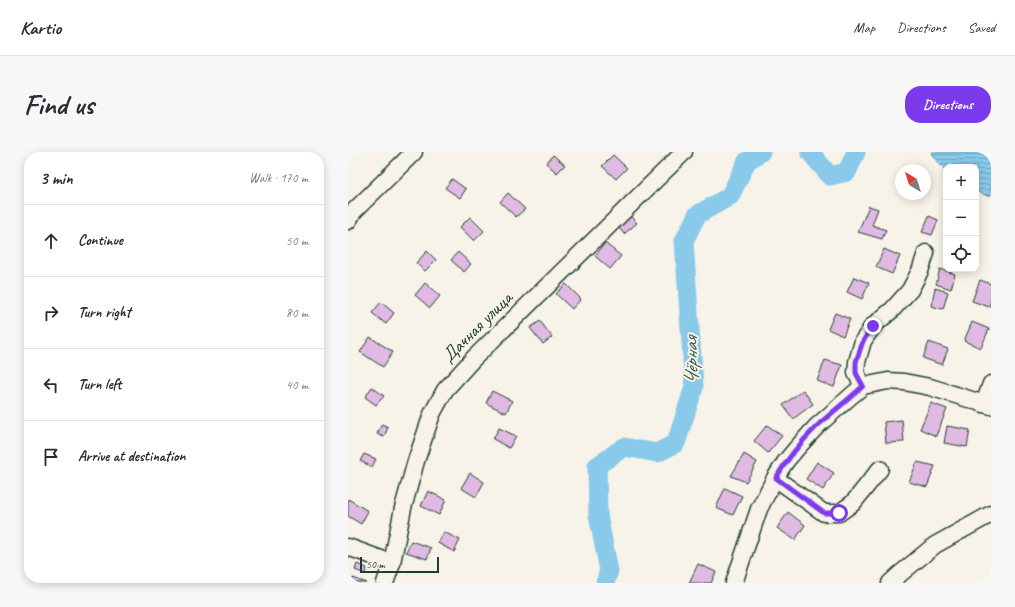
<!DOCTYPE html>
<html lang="en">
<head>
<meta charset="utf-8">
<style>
  body { margin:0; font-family:Caveat,sans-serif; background:#f7f7f7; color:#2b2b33 }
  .controls { position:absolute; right:12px; top:12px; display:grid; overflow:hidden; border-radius:8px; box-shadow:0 2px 10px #0003 }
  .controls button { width:36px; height:36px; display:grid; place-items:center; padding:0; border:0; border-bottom:1px solid #e1e1e2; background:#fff; color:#2b2b33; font:20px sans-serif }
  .compass { position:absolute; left:547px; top:12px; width:36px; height:36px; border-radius:50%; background:#fff; box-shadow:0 2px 10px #0003; rotate:322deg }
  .scale { position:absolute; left:12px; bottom:10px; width:79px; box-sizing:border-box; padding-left:4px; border:2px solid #1f3d34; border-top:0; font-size:11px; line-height:14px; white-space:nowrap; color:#1f3d34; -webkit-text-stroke:3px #f7f3e8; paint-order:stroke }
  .stop { position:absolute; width:12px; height:12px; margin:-9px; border:3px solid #7c3aed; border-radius:50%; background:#fff }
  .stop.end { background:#7c3aed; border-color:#fff; box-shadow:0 1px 4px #0008 }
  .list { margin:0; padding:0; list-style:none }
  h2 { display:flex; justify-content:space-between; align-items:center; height:52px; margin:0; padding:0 16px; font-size:17px }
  h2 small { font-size:13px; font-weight:400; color:#7c7c81 }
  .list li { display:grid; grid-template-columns:26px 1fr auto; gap:12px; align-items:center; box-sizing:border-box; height:72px; padding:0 16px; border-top:1px solid #e1e1e2 }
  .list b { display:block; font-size:15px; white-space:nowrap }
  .list em { font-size:13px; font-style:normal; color:#7c7c81 }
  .icon { flex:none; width:22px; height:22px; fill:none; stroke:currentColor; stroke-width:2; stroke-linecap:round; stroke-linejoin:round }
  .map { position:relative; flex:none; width:643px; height:431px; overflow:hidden; border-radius:16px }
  header { display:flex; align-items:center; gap:24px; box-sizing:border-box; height:56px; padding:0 20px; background:#fff; border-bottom:1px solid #e1e1e2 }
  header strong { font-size:19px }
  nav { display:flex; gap:22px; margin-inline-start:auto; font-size:14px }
  .intro { display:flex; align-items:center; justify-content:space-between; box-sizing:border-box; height:96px; padding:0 24px }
  h1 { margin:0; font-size:28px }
  .button { padding:10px 18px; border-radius:16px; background:#7c3aed; color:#fff; font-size:14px; font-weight:700 }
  main { display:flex; gap:24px; padding:0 24px }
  aside { flex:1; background:#fff; border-radius:16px; box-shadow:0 2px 10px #0003 }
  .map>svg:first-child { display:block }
</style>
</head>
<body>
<header>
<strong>Kartio</strong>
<nav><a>Map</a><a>Directions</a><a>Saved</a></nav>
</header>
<div class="intro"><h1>Find us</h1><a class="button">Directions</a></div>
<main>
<aside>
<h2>3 min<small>Walk · 170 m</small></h2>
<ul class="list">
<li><svg class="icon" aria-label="ahead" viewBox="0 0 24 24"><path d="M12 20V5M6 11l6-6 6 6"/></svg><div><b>Continue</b></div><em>50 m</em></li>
<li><svg class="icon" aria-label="right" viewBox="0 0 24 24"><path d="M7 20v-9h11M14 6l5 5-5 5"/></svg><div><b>Turn right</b></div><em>80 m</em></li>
<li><svg class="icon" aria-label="left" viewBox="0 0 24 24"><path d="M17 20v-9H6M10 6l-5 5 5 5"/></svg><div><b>Turn left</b></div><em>40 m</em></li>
<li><svg class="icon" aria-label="arrive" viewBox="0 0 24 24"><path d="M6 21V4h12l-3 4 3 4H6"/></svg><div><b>Arrive at destination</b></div></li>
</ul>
</aside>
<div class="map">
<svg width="643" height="431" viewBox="0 0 643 431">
  <defs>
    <pattern id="water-rules" width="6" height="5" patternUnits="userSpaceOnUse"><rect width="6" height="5" fill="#89c9ea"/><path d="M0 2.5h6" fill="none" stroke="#6fa4be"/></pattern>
  </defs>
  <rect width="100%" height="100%" fill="#f7f3e8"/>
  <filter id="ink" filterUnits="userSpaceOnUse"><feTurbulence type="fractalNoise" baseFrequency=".025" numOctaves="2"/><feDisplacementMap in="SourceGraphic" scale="8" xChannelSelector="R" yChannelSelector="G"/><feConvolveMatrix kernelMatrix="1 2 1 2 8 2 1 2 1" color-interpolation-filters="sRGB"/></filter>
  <g filter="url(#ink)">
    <!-- water -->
    <polygon fill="url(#water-rules)" stroke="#5f91a1" points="584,0 643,0 643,43 639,44 628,39 628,15 598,15 598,19 590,11 583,1"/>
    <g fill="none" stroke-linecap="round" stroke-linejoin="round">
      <!-- river -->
      <g stroke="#89c9ea" stroke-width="19">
        <polyline points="462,0 482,24 499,20 508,0"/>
        <polyline points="257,431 261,419 250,363 249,314 276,295 309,301 328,291 346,235 336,89 349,63 382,44 399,9 413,0"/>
      </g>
    </g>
    <!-- building -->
    <g fill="#e1bae3" stroke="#1f3d34">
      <polygon points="205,3 217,13 209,21 198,11"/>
      <polygon points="265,3 279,16 268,27 254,14"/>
      <polygon points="104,27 118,37 112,46 97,36"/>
      <polygon points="160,41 177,57 168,65 152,50"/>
      <polygon points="521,54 530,57 524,73 538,78 534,87 510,80"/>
      <polygon points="281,63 289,71 276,82 269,73"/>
      <polygon points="581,64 590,68 584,83 574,80"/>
      <polygon points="122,65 136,79 126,89 112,75"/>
      <polygon points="257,91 273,104 262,117 247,104"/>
      <polygon points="536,97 552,104 544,122 528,115"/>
      <polygon points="79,99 88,108 77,119 68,111"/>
      <polygon points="110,100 123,112 116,120 103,108"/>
      <polygon points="592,117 607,122 603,137 588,132"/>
      <polygon points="506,125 521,131 514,147 499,140"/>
      <polygon points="632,128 643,132 643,148 641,155 624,149"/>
      <polygon points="77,131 92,144 82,156 67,143"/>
      <polygon points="218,132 233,147 224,157 208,142"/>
      <polygon points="587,136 600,140 595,157 583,154"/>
      <polygon points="33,150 46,161 38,172 24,161"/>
      <polygon points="487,161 502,167 495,184 480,177"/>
      <polygon points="192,169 204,185 195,192 182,176"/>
      <polygon points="624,170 641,177 633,196 616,189"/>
      <polygon points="22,185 45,200 35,215 12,200"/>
      <polygon points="581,190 600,197 594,213 575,206"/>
      <polygon points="477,208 494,213 486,235 469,229"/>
      <polygon points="24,235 36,244 28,253 17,245"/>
      <polygon points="455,238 465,252 445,267 435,253"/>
      <polygon points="144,239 164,249 158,261 138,251"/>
      <polygon points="583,251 599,257 588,284 572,277"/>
      <polygon points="554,268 556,290 538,291 536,270"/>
      <polygon points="34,272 40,275 36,285 29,282"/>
      <polygon points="419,273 434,284 420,301 406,289"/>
      <polygon points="599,274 622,278 619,295 596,291"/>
      <polygon points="151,276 168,284 161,296 145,287"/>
      <polygon points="16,302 28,307 24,315 12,309"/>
      <polygon points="396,302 409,310 398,330 383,324"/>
      <polygon points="469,310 486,321 475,338 458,327"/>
      <polygon points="569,310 587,314 579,335 561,330"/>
      <polygon points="122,321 136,330 128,345 113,336"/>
      <polygon points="377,336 394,344 385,363 368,356"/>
      <polygon points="80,339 98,348 91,363 73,354"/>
      <polygon points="0,347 20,359 13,372 0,364"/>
      <polygon points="440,360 457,373 447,388 429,376"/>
      <polygon points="96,380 112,388 106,400 90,391"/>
      <polygon points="63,389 83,396 79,407 58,400"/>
      <polygon points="9,412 19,416 17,422 7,418"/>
      <polygon points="350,412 368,420 363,431 341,431"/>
      <polygon points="5,426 19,431 3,431"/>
    </g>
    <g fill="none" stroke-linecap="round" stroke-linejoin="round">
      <!-- minor casing -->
      <g stroke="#1f3d34" stroke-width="19">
        <g id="minor">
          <polyline points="0,69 6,59 66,0"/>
          <polyline points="515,234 508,221 509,210 515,189 525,174 544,158 562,138 572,119 578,101"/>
          <polyline points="636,252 643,232"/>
          <polyline points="427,326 476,361 491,361 505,351 532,317"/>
          <polyline points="0,395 44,411"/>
          <polyline points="37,431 44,411 55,356 68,309 84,262 97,238 125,207 336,0"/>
          <polyline points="386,431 411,357 427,326 438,309 449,296 469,274 503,244 515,234 540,229 556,230 582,235 643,254"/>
          <polyline points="542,431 552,422 587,393 643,362"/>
        </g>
      </g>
      <!-- minor -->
      <use href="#minor" stroke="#f7f3e8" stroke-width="16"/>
    </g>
  </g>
  <g fill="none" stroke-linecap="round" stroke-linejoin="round" filter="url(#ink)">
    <!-- route -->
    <path stroke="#7c3aed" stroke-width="5" d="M491 361H476L428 326C439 307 452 291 468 275 483 261 500 248 515 234L508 221V210L515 189 525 174"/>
  </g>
  <g text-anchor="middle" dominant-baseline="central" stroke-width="4" stroke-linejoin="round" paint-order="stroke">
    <!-- street labels -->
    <g font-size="19" fill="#1f3d34" stroke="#f7f3e8">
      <text transform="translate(129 175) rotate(-45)">Дачная улица</text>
    </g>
    <!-- water labels -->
    <g font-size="20" font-style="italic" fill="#345958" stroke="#f7f3e8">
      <text transform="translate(343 209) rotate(-91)">Чёрная</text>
    </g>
  </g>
</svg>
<div class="controls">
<button>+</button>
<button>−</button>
<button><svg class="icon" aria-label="locate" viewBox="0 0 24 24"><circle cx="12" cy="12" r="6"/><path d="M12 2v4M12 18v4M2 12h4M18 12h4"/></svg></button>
</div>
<svg class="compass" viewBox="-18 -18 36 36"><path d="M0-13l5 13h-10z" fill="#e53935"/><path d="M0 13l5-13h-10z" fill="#7c7c81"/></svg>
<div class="scale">50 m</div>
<div class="stop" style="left:491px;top:361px"></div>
<div class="stop end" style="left:525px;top:174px"></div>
</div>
</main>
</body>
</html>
